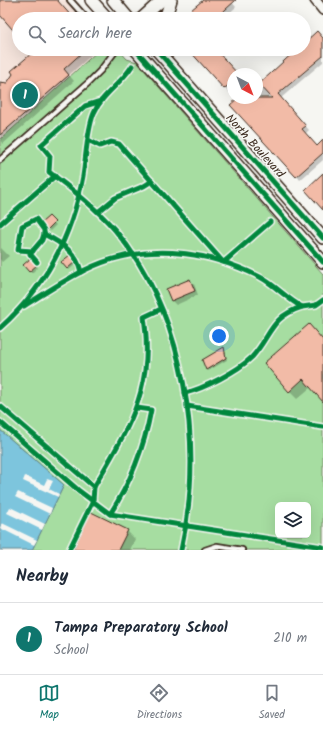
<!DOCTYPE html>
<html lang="en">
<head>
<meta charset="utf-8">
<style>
  body { margin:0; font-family:Kalam,sans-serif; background:#f6f6f7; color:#1f2937 }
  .controls { position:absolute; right:12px; bottom:12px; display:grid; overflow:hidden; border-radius:6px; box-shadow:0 4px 16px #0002 }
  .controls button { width:36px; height:36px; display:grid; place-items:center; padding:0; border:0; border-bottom:1px solid #e0e1e3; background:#fff; color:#1f2937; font:20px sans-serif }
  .compass { position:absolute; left:227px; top:68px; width:36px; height:36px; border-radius:50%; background:#fff; box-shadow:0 4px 16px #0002; rotate:138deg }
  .you { position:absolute; left:219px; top:336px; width:14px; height:14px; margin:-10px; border:3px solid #fff; border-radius:50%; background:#1a73e8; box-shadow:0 0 0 6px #1a73e833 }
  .badge { display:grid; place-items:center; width:26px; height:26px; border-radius:50%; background:#0f766e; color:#fff; font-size:13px; font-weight:700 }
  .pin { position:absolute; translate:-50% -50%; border:2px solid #fff; box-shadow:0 1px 4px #0006 }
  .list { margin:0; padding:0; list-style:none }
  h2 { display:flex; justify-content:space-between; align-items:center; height:52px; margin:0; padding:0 16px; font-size:17px }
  h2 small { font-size:13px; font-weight:400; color:#747a83 }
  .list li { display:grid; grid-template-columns:26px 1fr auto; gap:12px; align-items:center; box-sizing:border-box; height:72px; padding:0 16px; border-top:1px solid #e0e1e3 }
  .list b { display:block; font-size:15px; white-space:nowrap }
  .list p { margin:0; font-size:13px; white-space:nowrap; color:#747a83 }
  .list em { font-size:13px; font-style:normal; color:#747a83 }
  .icon { flex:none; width:22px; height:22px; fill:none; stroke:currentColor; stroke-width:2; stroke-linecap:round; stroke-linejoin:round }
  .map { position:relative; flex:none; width:323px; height:550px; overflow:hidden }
  .search { position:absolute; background:#fff; box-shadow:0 4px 16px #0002; left:12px; right:12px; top:12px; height:44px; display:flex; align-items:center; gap:10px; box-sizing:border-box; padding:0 14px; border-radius:22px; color:#747a83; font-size:15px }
  .sheet { height:124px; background:#fff }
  nav { display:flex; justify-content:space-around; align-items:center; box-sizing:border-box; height:56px; border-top:1px solid #e0e1e3; background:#fff; font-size:11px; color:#747a83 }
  nav a { display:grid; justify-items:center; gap:2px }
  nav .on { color:#0f766e }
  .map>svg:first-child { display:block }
</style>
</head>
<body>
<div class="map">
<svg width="323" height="550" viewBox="0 0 323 550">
  <rect width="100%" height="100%" fill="#f6f6f2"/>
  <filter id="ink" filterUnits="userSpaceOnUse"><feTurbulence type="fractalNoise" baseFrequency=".025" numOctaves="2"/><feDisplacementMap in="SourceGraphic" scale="8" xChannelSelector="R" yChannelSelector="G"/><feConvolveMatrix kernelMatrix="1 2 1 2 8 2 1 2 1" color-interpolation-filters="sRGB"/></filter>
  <g filter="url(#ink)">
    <!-- built -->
    <polygon fill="#f5e4dc" points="0,0 75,0 92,19 19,19 19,49 100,49 0,140"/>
    <!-- green -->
    <path fill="#a6dda1" stroke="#708460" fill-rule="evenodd" d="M100 49H118L127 59 137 62 323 274V550H32L64 485 0 430V140ZM278 505H308V535H278Z"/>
    <!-- water -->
    <polygon fill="#7dc5dd" stroke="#638791" points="0,430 64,485 32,550 0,550"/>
    <!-- pier -->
    <g fill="#f6f6f2">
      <polygon points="25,476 44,485 47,479 53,481 49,489 59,494 58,497 23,481"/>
      <polygon points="18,492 52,508 50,514 15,497"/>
      <polygon points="10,507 45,524 42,530 7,513"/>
      <polygon points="2,523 37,540 34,545 0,528"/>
    </g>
    <!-- shadow -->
    <g fill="#0003">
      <polygon points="204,0 230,0 236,7 223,19 200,19"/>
      <polygon points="323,39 323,62 281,98 309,130 305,134 317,147 323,142 323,160 300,180 239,98 257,98 257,87 299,49 304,49 304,44"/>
      <polygon points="31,49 98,49 69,75 74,81 3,144 0,140 0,83 8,84 34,53"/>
      <polygon points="189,49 214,49 237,74 233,74 233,88 229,92"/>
      <polygon points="49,217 56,225 50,231 43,223"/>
      <polygon points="1,248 9,256 2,262 0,259"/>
      <polygon points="70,256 77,263 69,270 63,262"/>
      <polygon points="31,259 38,267 32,273 25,265"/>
      <polygon points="190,280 194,284 198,295 176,305 172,301 167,290"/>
      <polygon points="309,325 323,340 323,400 311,387 297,399 289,391"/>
      <polygon points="224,348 227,360 208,371 207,369"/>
      <polygon points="127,531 135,539 130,550 74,550"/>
    </g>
    <!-- building -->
    <g fill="#f2bba7" stroke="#3b2a1e">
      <polygon points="0,0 57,0 74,19 19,19 19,37 0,15"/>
      <polygon points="203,0 236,0 215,19 199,19 191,10"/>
      <polygon points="317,31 323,38 323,56 278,94 306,126 302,129 317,146 323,140 323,153 296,177 230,105 238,98 272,98 259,84 297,49 304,49 304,43"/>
      <polygon points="29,49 86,49 64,69 69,75 0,135 0,82 7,83 13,74 11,71 32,53"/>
      <polygon points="188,49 215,49 238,74 233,74 233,81 224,89"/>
      <polygon points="323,173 323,210 305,190"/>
      <polygon points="49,216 55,222 47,230 41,223"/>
      <polygon points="70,255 76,261 67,269 61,262"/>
      <polygon points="31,258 38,264 29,272 23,265"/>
      <polygon points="190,279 195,291 171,301 166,289"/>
      <polygon points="309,324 323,340 323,402 303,379 289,392 264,363"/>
      <polygon points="224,347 226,358 206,370 202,360"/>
      <polygon points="91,512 128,530 118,550 73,550"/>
    </g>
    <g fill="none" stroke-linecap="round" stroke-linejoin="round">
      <!-- service casing -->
      <g stroke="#3b2a1e" stroke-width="8">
        <g id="service">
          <polyline points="70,0 87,19"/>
          <polyline points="0,160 88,83 100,71 117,49"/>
          <polyline points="205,550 217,546 242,550"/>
        </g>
      </g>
      <!-- minor casing -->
      <g stroke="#3b2a1e" stroke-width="12">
        <polyline id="minor" points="315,0 323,10"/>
      </g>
      <!-- tertiary casing -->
      <g stroke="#3b2a1e" stroke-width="14">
        <g id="tertiary">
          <polyline points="91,0 108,19"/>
          <polyline points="113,0 129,19"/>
          <polyline points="141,19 162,0"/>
          <polyline points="165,19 171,0"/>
          <polyline points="135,49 323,262"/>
          <polyline points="156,49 323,238"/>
        </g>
      </g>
      <!-- service -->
      <use href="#service" stroke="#f6f6f2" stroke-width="4.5"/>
      <!-- minor -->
      <use href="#minor" stroke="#f6f6f2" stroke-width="9"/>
      <!-- tertiary -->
      <use href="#tertiary" stroke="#f6f6f2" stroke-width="11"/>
      <!-- cycleway casing -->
      <g stroke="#f6f6f2" stroke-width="8">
        <g id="cycleway">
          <polyline points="135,49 323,262"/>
          <polyline points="156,49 323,238"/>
          <path d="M101 101 85 106 41 145 50 156 49 172C73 190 95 207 115 230 185 314 205 445 181 550"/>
          <polyline points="88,140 100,146 111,142 119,144 222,261"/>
          <polyline points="98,212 115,198 144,186 152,181"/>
          <polyline points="0,224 55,176"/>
          <polyline points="33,251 18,250 22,226 36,219 44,230 44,234"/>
          <path d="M37 262 30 254 42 240 44 234C61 243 77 252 81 272"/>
          <polyline points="224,262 270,222"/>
          <path d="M24 306C44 294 64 280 85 270 141 242 204 249 260 277 275 285 287 299 302 307L316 305 323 300"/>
          <path d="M0 328C46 287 72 237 83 176 86 158 87 129 94 113 102 94 121 84 132 66"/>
          <path d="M185 393C203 389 238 371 252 357 271 336 270 317 302 307"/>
          <polyline points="0,406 94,487 93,501 69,550"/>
          <polyline points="187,406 323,427"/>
          <polyline points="0,422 78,490 110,514 323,547"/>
          <path d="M94 487C128 428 155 389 144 317L161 309"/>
          <path d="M110 514C131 482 144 448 151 410L137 408"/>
        </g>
      </g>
      <!-- cycleway -->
      <use href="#cycleway" stroke="#00873e" stroke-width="5"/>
    </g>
  </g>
  <g text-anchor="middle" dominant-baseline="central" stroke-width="3.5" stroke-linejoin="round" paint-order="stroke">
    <!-- street labels -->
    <g font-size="12" fill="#3b2a1e" stroke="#f6f6f2">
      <text transform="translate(255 146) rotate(48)">North Boulevard</text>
    </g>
  </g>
</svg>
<div class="controls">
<button><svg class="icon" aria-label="layers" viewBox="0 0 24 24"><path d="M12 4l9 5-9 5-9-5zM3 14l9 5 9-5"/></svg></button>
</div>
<svg class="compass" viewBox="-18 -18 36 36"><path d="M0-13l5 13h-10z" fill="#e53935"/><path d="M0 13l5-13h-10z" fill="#747a83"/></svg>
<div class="you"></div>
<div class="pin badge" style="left:25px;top:95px">1</div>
<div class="search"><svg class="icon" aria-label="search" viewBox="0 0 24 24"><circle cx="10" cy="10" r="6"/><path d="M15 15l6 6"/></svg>Search here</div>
</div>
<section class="sheet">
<h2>Nearby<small></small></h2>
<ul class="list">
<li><span class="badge">1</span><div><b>Tampa Preparatory School</b><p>School</p></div><em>210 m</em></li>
</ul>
</section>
<nav>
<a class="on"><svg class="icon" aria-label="map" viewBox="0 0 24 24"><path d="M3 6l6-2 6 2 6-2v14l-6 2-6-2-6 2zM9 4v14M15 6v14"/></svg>Map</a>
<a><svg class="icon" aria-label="directions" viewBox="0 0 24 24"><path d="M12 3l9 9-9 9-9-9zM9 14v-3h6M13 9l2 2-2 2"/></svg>Directions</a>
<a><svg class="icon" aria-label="saved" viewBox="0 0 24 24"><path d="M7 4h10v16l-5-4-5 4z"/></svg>Saved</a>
</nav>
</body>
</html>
